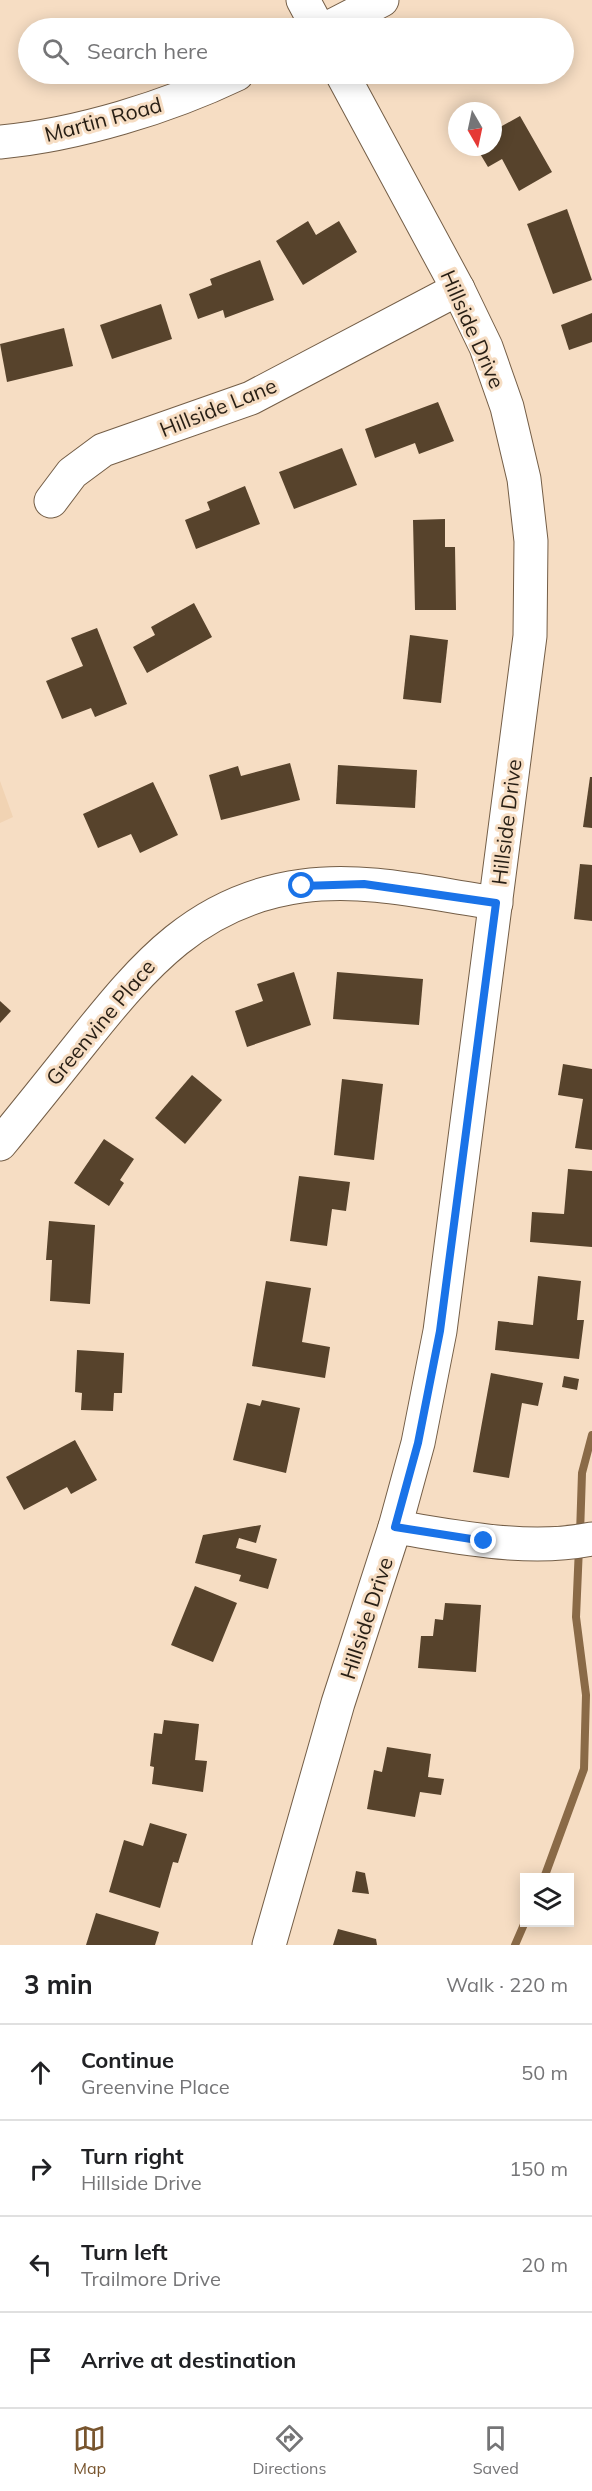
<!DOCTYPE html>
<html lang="en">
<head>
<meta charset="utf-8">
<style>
  body { margin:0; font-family:Mulish,sans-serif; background:#f2f2f2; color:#202124 }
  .controls { position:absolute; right:18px; bottom:18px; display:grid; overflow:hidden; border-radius:0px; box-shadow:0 3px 15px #0003 }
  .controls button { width:54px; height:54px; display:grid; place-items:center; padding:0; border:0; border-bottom:2px solid #e0e0e0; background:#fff; color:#202124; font:30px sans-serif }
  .compass { position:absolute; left:448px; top:102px; width:54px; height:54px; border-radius:50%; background:#fff; box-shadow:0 3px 15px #0003; rotate:171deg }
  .stop { position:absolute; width:18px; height:18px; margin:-14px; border:4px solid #1a73e8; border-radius:50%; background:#fff }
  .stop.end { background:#1a73e8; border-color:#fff; box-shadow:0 2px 6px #0008 }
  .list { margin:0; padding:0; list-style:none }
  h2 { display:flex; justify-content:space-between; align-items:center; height:78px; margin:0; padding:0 24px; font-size:26px }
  h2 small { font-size:20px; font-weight:400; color:#757577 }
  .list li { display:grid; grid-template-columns:39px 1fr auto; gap:18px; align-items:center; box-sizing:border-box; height:96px; padding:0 24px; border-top:2px solid #e0e0e0 }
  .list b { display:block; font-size:22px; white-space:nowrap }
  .list p { margin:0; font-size:20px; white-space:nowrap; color:#757577 }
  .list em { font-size:20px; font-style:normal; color:#757577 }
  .icon { flex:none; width:33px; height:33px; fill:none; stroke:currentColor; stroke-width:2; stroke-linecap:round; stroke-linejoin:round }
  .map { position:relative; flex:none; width:592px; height:1945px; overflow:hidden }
  .search { position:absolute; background:#fff; box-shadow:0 3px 15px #0003; left:18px; right:18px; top:18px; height:66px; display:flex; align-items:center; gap:15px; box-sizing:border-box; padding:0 21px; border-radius:33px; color:#757577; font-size:22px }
  .sheet { height:462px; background:#fff }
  nav { display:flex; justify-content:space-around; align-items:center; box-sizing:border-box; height:84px; border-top:2px solid #e0e0e0; background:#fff; font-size:16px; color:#757577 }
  nav a { display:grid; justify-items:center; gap:3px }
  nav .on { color:#78552e }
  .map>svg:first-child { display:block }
</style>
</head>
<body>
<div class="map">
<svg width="592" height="1945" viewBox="0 0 592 1945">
  <rect width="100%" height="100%" fill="#f6ddc3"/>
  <!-- built -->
  <polygon fill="#f1d3b3" points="0,781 13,817 0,823"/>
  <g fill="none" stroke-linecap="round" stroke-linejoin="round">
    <!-- stream -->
    <g stroke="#8a6a47" stroke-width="8">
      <polyline points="580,1534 582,1473 592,1435"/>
      <polyline points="544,1878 584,1769 586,1695 576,1617 579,1547"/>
      <polyline points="515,1945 525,1922"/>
    </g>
  </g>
  <!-- building -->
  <g fill="#57432c">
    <polygon points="520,116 552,172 519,191 502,159 488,167 476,147 493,147 493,131"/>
    <polygon points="567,209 592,280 553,294 527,224"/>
    <polygon points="308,221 316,235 339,221 357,252 303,285 276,241"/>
    <polygon points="260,260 274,300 225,318 223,310 198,319 189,294 212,285 210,279"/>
    <polygon points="161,304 172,339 112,359 100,325"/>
    <polygon points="592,313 592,342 569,350 561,325"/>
    <polygon points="64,328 73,366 7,382 0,344"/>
    <polygon points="438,402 454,441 419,454 415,443 375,458 365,429"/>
    <polygon points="342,448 357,485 294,509 279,472"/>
    <polygon points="245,486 260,524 196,549 185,520 210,510 207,502"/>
    <polygon points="445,519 445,547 455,547 456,610 415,610 413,520"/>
    <polygon points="194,603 212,637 147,673 133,647 155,635 151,627"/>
    <polygon points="97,628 127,704 95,717 91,708 62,719 46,681 83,666 71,638"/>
    <polygon points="410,635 448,640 441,703 403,699"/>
    <polygon points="290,763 300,800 221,820 209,775 238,766 241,776"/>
    <polygon points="338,765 417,770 415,808 336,804"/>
    <polygon points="590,777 592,777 592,828 583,827"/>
    <polygon points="153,782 178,835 140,853 131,834 98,848 83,814"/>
    <polygon points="580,864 592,865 592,921 574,919"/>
    <polygon points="294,972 311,1025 247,1047 235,1011 263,1001 257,984"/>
    <polygon points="337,972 423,979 419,1025 333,1019"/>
    <polygon points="0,1001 11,1011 0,1023"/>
    <polygon points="563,1064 592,1069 592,1150 575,1148 583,1099 558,1095"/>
    <polygon points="192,1075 222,1100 185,1144 155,1118"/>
    <polygon points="342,1079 383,1084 374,1160 334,1155"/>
    <polygon points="104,1139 134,1159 120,1180 124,1183 109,1206 74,1183"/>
    <polygon points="568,1169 592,1171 592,1247 530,1242 532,1212 564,1214"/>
    <polygon points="299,1176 350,1182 346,1211 332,1209 327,1246 290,1241"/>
    <polygon points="49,1221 95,1225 90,1304 50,1301 52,1260 46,1260"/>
    <polygon points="538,1276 581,1281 577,1320 584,1320 579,1359 495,1350 498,1321 533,1325"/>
    <polygon points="266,1281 311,1288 302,1342 330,1347 325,1378 252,1366"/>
    <polygon points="77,1350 124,1353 122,1393 114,1393 113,1411 81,1410 82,1393 75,1392"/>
    <polygon points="491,1373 543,1383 538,1406 522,1403 509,1478 473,1472"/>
    <polygon points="564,1376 579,1379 577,1390 562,1387"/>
    <polygon points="262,1400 300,1408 286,1473 233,1460 247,1403 260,1406"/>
    <polygon points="75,1440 97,1480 71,1494 67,1487 24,1510 6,1477"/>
    <polygon points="261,1525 256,1543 239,1538 236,1548 277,1559 268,1589 239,1581 241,1575 195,1563 203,1535"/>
    <polygon points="195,1586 237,1603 213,1662 171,1645"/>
    <polygon points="445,1603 481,1605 476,1672 418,1668 421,1636 433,1636 435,1619 443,1620"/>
    <polygon points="164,1720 199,1724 195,1760 207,1761 203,1792 152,1784 154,1767 150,1766 154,1733 162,1734"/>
    <polygon points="387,1747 431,1754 428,1777 444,1779 441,1795 420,1792 415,1817 367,1809 374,1770 382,1772"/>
    <polygon points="150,1823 187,1834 178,1863 173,1862 160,1908 109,1892 124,1840 143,1846"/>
    <polygon points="356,1871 365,1873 369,1894 352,1892"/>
    <polygon points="96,1913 159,1932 155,1945 86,1945"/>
    <polygon points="338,1929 376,1939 377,1945 333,1945"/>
  </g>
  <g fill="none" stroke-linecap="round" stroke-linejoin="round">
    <!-- minor casing -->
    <g stroke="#745e47" stroke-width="35">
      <g id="minor">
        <polyline points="303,0 318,28"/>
        <polyline points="51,501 72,473 103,450 251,398 458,289"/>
        <path d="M0 1144C28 1110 55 1076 83 1041 144 965 198 900 302 886 366 877 432 894 496 903"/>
        <path d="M395 1527C459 1537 528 1552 592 1539"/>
        <polyline points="269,1945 338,1703 395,1527 418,1443 440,1331 530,636 531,541 524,479 507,407 486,347 458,289 342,74"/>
      </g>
    </g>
    <!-- tertiary casing -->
    <g stroke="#745e47" stroke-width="35">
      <g id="tertiary">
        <polyline points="328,28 382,0"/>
        <path d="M0 142C77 135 168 107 237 74"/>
      </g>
    </g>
    <!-- minor -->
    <use href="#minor" stroke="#fff" stroke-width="33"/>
    <!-- tertiary -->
    <use href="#tertiary" stroke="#fff" stroke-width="33"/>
  </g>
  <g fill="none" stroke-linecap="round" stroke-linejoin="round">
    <!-- route -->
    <polyline stroke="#1a73e8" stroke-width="8" points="302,886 364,884 496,903 440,1331 418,1443 395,1527 484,1541"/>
  </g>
  <g text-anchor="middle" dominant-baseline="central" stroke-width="6" stroke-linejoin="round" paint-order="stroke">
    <!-- street labels -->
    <g font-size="21" fill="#271e14" stroke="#f6ddc3">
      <text transform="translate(103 119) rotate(-15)">Martin Road</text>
      <text transform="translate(473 329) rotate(66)">Hillside Drive</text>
      <text transform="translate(218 407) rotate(-22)">Hillside Lane</text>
      <text transform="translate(506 822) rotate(-83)">Hillside Drive</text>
      <text transform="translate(100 1022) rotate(-50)">Greenvine Place</text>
      <text transform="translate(366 1618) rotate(-72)">Hillside Drive</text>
    </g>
  </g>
</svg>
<div class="controls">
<button><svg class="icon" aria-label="layers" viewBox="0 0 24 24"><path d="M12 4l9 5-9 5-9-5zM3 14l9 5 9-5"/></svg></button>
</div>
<svg class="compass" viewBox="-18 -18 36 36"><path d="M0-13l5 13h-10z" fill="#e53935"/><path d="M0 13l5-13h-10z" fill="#757577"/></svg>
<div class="stop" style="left:302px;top:886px"></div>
<div class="stop end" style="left:484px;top:1541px"></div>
<div class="search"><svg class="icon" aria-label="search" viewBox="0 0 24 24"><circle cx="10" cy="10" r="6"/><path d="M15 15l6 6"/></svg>Search here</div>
</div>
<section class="sheet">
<h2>3 min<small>Walk · 220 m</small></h2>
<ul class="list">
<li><svg class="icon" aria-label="ahead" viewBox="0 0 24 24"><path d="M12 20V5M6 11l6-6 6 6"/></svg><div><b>Continue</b><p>Greenvine Place</p></div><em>50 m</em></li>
<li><svg class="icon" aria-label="right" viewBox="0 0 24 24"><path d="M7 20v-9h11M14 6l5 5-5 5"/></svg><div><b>Turn right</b><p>Hillside Drive</p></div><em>150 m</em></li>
<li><svg class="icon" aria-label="left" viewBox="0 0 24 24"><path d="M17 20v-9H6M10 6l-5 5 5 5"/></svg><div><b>Turn left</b><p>Trailmore Drive</p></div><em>20 m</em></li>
<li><svg class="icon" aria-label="arrive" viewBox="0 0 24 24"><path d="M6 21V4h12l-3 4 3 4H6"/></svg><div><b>Arrive at destination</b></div></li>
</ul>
</section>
<nav>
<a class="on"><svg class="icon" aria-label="map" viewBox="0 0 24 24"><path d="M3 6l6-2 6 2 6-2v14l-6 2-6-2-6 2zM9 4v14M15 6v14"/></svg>Map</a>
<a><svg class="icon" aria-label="directions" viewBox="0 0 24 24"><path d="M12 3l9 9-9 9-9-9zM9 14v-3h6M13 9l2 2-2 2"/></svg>Directions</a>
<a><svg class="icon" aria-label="saved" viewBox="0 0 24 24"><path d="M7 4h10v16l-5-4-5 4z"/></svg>Saved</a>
</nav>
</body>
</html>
